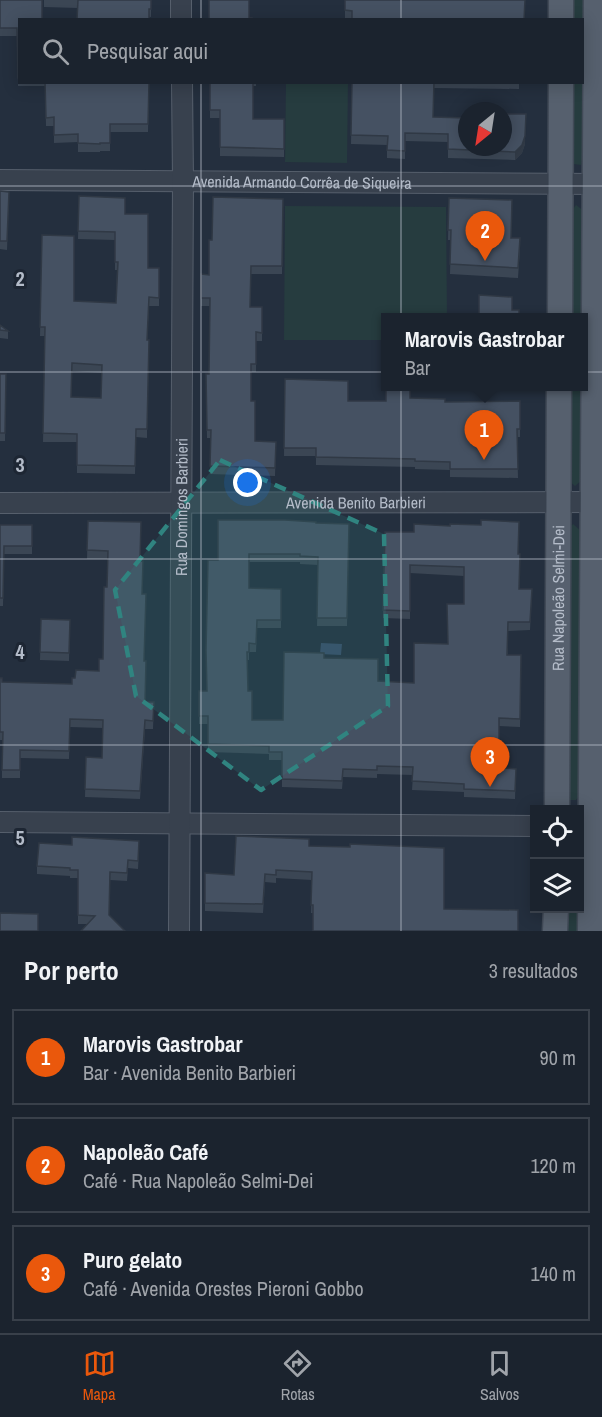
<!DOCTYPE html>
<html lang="pt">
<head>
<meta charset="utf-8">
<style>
  body { margin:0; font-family:"Archivo Narrow",sans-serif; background:#282f3a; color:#f1f3f6 }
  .controls { position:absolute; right:18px; bottom:18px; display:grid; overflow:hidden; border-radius:0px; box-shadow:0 3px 15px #0003 }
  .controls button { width:54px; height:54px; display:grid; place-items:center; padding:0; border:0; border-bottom:2px solid #39404a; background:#1b232e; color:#f1f3f6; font:30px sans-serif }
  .compass { position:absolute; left:458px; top:102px; width:54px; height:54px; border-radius:50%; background:#1b232e; box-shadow:0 3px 15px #0003; rotate:210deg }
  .you { position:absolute; left:248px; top:483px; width:21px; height:21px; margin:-15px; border:4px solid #fff; border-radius:50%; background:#1a73e8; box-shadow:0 0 0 9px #1a73e833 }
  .badge { display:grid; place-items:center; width:39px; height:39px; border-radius:50%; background:#ea580c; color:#fff; font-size:20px; font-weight:700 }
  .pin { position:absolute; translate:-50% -50px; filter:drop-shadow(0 2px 3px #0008) }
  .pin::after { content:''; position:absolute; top:32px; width:21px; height:18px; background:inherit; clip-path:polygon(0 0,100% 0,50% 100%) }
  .popup { position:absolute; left:381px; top:313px; width:207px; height:78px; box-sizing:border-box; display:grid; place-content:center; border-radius:0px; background:#1b232e; filter:drop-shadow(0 2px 4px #0005); font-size:20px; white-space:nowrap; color:#a0a4aa }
  .popup b { font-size:22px; color:#f1f3f6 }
  .popup::after { content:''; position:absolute; left:50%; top:100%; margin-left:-12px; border:12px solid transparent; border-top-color:#1b232e }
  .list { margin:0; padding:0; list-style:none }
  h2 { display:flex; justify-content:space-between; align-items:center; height:78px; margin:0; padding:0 24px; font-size:26px }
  h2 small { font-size:20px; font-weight:400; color:#a0a4aa }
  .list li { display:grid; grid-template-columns:39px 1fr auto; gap:18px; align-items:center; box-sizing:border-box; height:96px; margin:0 12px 12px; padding:0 12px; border:2px solid #39404a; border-radius:0px }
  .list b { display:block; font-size:22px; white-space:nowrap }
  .list p { margin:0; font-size:20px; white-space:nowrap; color:#a0a4aa }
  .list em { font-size:20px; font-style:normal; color:#a0a4aa }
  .icon { flex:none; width:33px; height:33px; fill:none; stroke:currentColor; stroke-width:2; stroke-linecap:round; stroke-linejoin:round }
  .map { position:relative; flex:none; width:602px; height:931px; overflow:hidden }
  .search { position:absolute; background:#1b232e; box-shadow:0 3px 15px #0003; left:18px; right:18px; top:18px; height:66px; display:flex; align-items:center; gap:15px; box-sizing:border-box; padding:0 21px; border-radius:0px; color:#a0a4aa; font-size:22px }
  .sheet { height:402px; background:#1b232e }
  nav { display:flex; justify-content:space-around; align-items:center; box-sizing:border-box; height:84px; border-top:2px solid #39404a; background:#1b232e; font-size:16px; color:#a0a4aa }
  nav a { display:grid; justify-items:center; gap:3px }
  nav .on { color:#ea580c }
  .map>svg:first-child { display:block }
</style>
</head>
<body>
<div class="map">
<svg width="602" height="931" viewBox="0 0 602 931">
  <rect width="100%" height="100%" fill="#242f3e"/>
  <!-- green -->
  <g fill="#263c3f">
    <polygon points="570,0 584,0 583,153 581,165 574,164 570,155 570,83 582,82 582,20 570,19"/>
    <polygon points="286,83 348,83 347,163 285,162"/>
    <polygon points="576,205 584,211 583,479 575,486 567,479 568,387 583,386 583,318 569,317 570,213"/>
    <polygon points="285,206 446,207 447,317 385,318 385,340 284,340"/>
    <polygon points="573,524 581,531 581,793 576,800 570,800 565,794 567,532"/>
    <polygon points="580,908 579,931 565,931 565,909"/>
  </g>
  <!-- water -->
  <polygon fill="#394c67" points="321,643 342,644 341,655 320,654"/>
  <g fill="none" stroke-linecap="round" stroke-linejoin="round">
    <!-- minor casing -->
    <g stroke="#565f6c" stroke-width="22">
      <g id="minor">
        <polyline points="181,0 181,20"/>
        <path id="s1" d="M0 180 602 184"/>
        <path id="s2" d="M0 503 602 502"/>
        <polyline points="0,822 534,826"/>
        <path id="s3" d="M179 931 183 181 182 82"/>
      </g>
    </g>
    <!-- major casing -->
    <g stroke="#414a57" stroke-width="27">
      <g id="major">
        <polyline points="561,20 561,0"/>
        <polyline points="560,318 561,82"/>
        <path id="s4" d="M557 810 559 386"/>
        <polyline points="555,931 556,908"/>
        <polyline points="590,931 596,0"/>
      </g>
    </g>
    <!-- minor -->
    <use href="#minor" stroke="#38414e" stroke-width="20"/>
    <!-- major -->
    <use href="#major" stroke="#56606e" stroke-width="24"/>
  </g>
  <!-- wall -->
  <g fill="#3b4654" fill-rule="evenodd">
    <polygon points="0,0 20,20 20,82 149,82 148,132 110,132 110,151 100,151 100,152 78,152 78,142 54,143 54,126 46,126 45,86 18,86 17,36 0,36"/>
    <polygon points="44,0 151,0 151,17 78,8 44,7"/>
    <polygon points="345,0 525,0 352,19 345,19"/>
    <polygon points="210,82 256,82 256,86 253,86 253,119 284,119 284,157 220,156 220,118 210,118"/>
    <polygon points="352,82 519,82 519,89 434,88 433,117 525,144 522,153 515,160 448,158 448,142 405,141 405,159 387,158 387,145 351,144"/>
    <polygon points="0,191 9,192 7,250 0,249"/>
    <path d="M79 196 125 214 148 268H159V306H149L147 340V438L136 437 135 474 77 473V442H43L45 336H40L42 235 74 301 116 303 117 270H115V240L78 239ZM72 371 102 373 101 398 71 397Z"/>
    <polygon points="449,198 511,238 520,248 518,278 450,274 451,240 448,240"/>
    <polygon points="283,199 282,274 251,274 250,307 262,307 262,341 256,341 256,372 251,372 251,401 255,441 276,442 275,476 210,474 211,438 207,438 206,382 209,374 210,306 201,306 201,298 209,275 212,240"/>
    <polygon points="0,325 8,331 8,339 0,338"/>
    <polygon points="0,374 6,374 5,441 0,441"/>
    <polygon points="285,379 348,401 386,401 410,398 445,402 520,401 520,437 517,437 518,478 450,477 450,470 415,469 415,467 316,465 316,456 284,456"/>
    <polygon points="88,521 140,561 142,594 145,702 154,702 153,729 145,729 140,799 85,797 86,757 102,758 103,728 70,727 69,759 20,758 20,778 2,778 2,740 0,740 0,678 2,682 72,684 75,678 99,671 103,659 108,559 87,559"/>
    <polygon points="316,523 349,524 347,626 317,626 318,565 300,564 300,562 249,562 249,588 281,589 281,628 257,628 256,652 249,652 249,660 247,660 248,691 252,720 283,720 324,658 378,681 414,683 448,644 464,604 464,576 410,573 410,619 383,618 385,532 518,554 519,589 532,589 530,630 508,631 508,655 521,655 520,727 499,726 499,758 504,768 516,769 515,799 464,797 464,792 412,790 413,775 377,774 377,778 343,777 342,789 282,787 282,760 269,760 269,754 208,752 208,724 199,724 199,691 207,691 218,560"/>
    <polygon points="0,525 32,525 32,554 4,554 3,606 0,606"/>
    <polygon points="41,619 70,620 69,661 40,660"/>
    <polygon points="309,846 350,847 444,848 313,913 311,913 312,880 276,878 276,883 265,882 263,913 205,911 205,873 234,875"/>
    <polygon points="139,849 138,869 128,868 127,881 110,880 109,915 87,924 78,924 78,878 70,878 70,876 37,874 37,866"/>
  </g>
  <!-- shaded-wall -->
  <polygon fill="#303945" points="526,114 525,144 522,153 515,160 515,152"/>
  <!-- building -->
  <g fill="#455162" stroke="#303945" stroke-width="1.5" fill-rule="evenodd">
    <polygon points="0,0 42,0 42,20 20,20 20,78 18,78 17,28 0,28"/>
    <polygon points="78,0 151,0 151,9 149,9 149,20 77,20"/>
    <polygon points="209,0 249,0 249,18 252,18 252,20 209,20"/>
    <polygon points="345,0 525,0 524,20 352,20 352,11 345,10"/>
    <polygon points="45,82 149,82 148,124 110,124 110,143 100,143 100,144 78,143 78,134 54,135 54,117 46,118"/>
    <polygon points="210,82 253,82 253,119 284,119 284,149 220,147 220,110 210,110"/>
    <polygon points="352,82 434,82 433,117 467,118 467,147 503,147 503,118 507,119 506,114 526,114 525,136 522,145 515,152 448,149 448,134 405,133 405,151 387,150 388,136 351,135"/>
    <polygon points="0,191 9,192 7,241 0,241"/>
    <path d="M79 196 125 198V214H148V268H159V298L149 297 147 340H149L147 429H136L135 466 77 465V434L43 433 45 327H40L42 235 74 236V301L116 303 118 262H115V232L78 231ZM72 363 102 365 101 398 71 397Z"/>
    <polygon points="213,197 283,199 282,266 251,266 250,307 262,307 262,333 256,332 256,364 251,364 251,401 255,401 255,441 276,442 275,468 210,466 211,430 207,430 206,374 209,374 210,298 201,298 201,274 209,275 209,240 212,240"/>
    <polygon points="449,198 512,200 511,238 520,238 518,268 450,264 451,230 448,230"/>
    <polygon points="479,295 512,297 512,310 519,310 519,318 479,318"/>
    <polygon points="0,325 8,331 0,330"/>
    <polygon points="0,374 6,374 5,433 0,433"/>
    <polygon points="285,379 348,381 348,401 386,401 386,387 410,387 410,398 445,399 445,402 520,401 520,429 517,429 518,469 450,469 450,462 415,461 415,459 316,457 316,448 284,448"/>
    <polygon points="218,520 285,520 316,522 316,523 349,524 347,618 317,618 318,557 300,556 300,554 249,554 249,588 281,589 281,620 257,620 256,644 249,643 249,652 247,652 248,691 252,691 252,720 283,720 284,652 324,653 324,658 378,659 378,681 414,683 414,643 448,644 447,604 464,604 464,567 410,565 410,611 383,610 385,532 414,532 414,524 450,526 450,524 481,525 481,520 519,522 518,554 520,554 519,589 532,589 530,622 508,622 507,655 521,655 520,719 499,718 499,758 504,758 504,768 516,769 515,791 464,789 464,784 412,781 413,767 377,766 377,770 343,769 342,781 282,779 282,752 269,752 269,746 208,744 208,716 199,716 199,691 207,691 206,650 208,560 218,560"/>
    <polygon points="88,521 141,522 140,561 143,561 142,594 146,594 144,661 146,661 145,702 154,702 153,721 145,720 140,791 85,789 86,757 102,758 103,720 70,719 69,751 20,750 20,770 2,770 3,732 0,732 0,678 2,678 2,682 72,684 72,678 75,678 76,670 99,671 99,659 103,659 104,587 107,587 108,551 87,550"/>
    <polygon points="0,525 32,525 32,546 4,546 3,598 0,598"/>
    <polygon points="41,619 70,620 69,653 40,652"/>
    <polygon points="236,836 309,839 309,846 350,847 350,844 444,848 444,909 518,910 518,931 313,931 313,905 311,905 312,872 276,870 276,875 265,874 263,904 205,903 205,873 234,875"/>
    <polygon points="72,837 139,841 138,861 128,860 127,873 110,872 109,915 125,931 81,931 95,916 78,915 78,870 70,870 70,868 37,866 39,843 72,845"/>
    <polygon points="0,913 38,914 38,931 0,931"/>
  </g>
  <!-- marked area -->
  <path fill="#308480" fill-opacity="0.2" stroke="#308480" stroke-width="4.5" stroke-dasharray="12 8" stroke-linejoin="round" d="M220 460 384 534 388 706 261 790 136 696 115 590Z"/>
  <!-- grid -->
  <path fill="none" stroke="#b4bcc9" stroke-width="1.5" stroke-opacity="0.55" d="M201 0V20M401 0V20M201 82V931M401 82V931M0 186H602M0 372H602M0 559H602M0 745H602"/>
  <g text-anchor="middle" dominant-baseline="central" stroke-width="6" stroke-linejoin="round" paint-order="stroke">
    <!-- street labels -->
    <g font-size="16" fill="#b4bcc9" stroke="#1d2633">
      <text stroke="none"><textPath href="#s1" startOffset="302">Avenida Armando Corrêa de Siqueira</textPath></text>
      <text stroke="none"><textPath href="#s2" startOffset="356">Avenida Benito Barbieri</textPath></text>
      <text stroke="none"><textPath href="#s3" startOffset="424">Rua Domingos Barbieri</textPath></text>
      <text stroke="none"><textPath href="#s4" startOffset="212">Rua Napoleão Selmi-Dei</textPath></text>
    </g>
  </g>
  <g font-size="20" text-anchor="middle" font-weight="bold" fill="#b4bcc9" stroke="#1d2633" stroke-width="6" stroke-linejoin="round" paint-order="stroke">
    <text x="20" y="286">2</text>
    <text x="20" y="472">3</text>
    <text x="20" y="659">4</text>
    <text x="20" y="845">5</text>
  </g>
</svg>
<div class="controls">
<button><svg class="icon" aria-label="locate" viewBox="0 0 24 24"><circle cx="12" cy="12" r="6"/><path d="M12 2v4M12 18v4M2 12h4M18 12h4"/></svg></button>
<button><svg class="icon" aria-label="layers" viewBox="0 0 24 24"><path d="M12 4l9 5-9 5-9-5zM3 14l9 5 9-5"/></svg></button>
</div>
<svg class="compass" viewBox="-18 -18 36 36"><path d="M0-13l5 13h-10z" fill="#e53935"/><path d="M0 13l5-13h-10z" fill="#a0a4aa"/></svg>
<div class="you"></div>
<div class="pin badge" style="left:484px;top:460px">1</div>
<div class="popup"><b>Marovis Gastrobar</b>Bar</div>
<div class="pin badge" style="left:485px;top:261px">2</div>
<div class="pin badge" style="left:490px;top:787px">3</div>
<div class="search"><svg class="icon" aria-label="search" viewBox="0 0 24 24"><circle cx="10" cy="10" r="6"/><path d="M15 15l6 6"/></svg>Pesquisar aqui</div>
</div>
<section class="sheet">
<h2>Por perto<small>3 resultados</small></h2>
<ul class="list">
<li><span class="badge">1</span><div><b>Marovis Gastrobar</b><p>Bar · Avenida Benito Barbieri</p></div><em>90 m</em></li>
<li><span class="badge">2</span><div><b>Napoleão Café</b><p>Café · Rua Napoleão Selmi-Dei</p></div><em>120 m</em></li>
<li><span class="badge">3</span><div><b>Puro gelato</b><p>Café · Avenida Orestes Pieroni Gobbo</p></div><em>140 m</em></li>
</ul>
</section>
<nav>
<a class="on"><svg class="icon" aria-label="map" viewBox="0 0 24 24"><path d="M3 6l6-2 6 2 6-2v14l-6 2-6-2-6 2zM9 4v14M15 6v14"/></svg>Mapa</a>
<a><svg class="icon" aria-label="directions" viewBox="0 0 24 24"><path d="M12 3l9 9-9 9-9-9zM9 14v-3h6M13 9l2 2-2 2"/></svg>Rotas</a>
<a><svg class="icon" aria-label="saved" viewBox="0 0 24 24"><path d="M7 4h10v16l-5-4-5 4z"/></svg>Salvos</a>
</nav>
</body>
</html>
